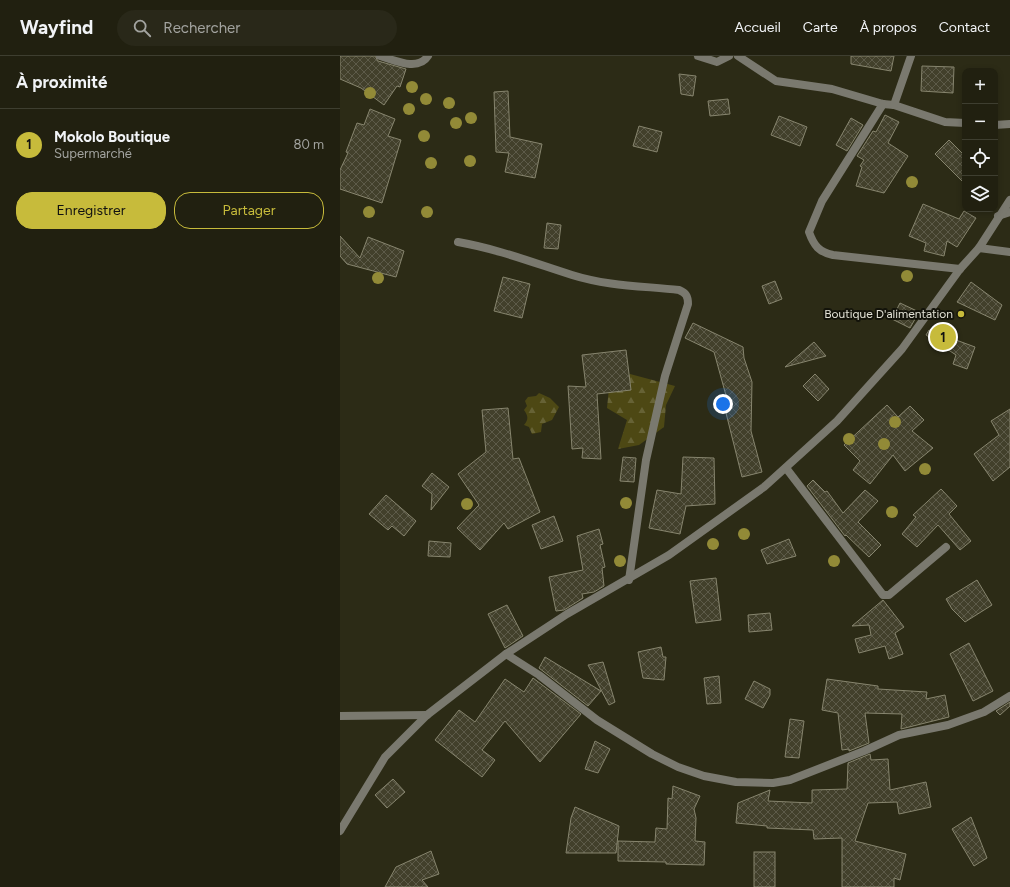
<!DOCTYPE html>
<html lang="fr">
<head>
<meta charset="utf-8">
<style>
  body { margin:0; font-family:Figtree,sans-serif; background:#292819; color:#f1f3f6 }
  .controls { position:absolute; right:12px; top:12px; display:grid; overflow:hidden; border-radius:8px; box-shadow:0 2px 6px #0003 }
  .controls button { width:36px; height:36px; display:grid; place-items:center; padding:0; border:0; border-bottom:1px solid #3e3e30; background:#212010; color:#f1f3f6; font:20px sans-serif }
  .you { position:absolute; left:383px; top:348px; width:14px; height:14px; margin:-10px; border:3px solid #fff; border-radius:50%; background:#1a73e8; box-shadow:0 0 0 6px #1a73e833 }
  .badge { display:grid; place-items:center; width:26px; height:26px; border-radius:50%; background:#c7bb3b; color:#111; font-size:13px; font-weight:700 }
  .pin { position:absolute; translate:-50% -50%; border:2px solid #fff; box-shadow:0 1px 4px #0006 }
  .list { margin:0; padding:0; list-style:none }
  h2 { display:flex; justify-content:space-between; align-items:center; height:52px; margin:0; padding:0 16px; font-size:17px }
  h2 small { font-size:13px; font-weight:400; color:#a2a39f }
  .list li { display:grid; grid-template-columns:26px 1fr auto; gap:12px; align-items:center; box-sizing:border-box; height:72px; padding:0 16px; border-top:1px solid #3e3e30 }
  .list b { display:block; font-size:15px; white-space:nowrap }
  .list p { margin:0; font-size:13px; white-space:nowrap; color:#a2a39f }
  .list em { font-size:13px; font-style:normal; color:#a2a39f }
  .actions { display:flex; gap:8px; padding:12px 16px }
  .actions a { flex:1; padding:9px 0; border:1px solid #c7bb3b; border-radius:16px; text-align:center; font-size:14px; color:#c7bb3b }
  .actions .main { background:#c7bb3b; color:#111 }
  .icon { flex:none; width:22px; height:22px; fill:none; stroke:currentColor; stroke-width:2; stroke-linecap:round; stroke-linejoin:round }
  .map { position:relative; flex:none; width:670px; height:831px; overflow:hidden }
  header { display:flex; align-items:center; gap:24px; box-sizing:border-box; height:56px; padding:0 20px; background:#212010; border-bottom:1px solid #3e3e30 }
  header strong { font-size:19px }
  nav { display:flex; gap:22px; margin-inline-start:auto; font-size:14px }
  .search { width:280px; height:36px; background:#292819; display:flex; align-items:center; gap:10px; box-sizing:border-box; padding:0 14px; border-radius:22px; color:#a2a39f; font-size:15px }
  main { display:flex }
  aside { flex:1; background:#212010 }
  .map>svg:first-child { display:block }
</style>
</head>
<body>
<header>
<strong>Wayfind</strong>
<div class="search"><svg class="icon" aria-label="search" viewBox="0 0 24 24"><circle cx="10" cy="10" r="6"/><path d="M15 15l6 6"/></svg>Rechercher</div>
<nav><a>Accueil</a><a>Carte</a><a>À propos</a><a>Contact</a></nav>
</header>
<main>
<aside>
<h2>À proximité<small></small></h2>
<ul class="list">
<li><span class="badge">1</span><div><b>Mokolo Boutique</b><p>Supermarché</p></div><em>80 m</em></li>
</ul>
<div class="actions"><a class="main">Enregistrer</a><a>Partager</a></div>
</aside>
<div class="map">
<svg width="670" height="831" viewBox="0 0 670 831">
  <defs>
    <pattern id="forest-firs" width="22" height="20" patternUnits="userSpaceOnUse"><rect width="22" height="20" fill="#4d4814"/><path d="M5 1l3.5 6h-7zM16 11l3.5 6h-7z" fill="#666235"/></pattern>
    <pattern id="building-cross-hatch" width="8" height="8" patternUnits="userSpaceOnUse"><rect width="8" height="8" fill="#42402b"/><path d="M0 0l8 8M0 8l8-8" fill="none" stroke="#5d5b49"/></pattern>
  </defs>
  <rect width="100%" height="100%" fill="#2c2b16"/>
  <!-- forest -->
  <g fill="url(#forest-firs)">
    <polygon points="290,318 335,330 326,349 324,371 299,389 278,393 287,364 267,352 269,332"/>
    <path d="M199 337 210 342 219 351 212 364 202 368 201 376 192 378 189 371 184 369C189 363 188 360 184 354L187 350 185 345 188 341 196 340Z"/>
  </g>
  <!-- building -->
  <g fill="url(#building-cross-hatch)" stroke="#87856e">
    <polygon points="0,0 35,0 38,5 66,13 60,31 57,30 44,49 21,32 0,23"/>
    <polygon points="511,0 554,0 551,15 511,8"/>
    <polygon points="582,10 614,11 613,37 581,35"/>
    <polygon points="339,18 356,20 353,40 341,38"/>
    <polygon points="168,35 170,81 202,88 195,122 165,116 169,97 156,96 154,36"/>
    <polygon points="388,43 390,58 370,60 368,45"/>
    <polygon points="30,53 55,63 48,80 61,84 42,147 0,133 0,114 8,97 6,96 17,67 24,69"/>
    <polygon points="545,59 559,66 548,87 568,100 544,137 516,130 522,111 520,110 524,104 517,100 533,75 536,76"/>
    <polygon points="439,60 467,71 460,90 431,79"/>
    <polygon points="511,62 523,69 507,95 496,89"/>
    <polygon points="299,70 322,76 317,96 293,90"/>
    <polygon points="609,84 625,100 625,128 595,98"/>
    <polygon points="583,148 619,163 624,155 636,162 617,191 607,185 604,200 584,195 586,187 569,180"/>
    <polygon points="207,167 221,169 218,193 204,192"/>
    <polygon points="0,180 20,202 28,181 64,195 56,221 7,208 0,200"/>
    <polygon points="163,221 190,228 182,262 154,255"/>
    <polygon points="435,225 442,243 429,248 422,230"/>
    <polygon points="631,226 662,249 655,264 617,246"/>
    <polygon points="560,247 579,256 570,272 552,263"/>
    <polygon points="353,267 403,291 404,302 412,326 411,375 422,416 402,421 385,353 390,354 374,296 345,282"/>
    <polygon points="589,274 635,291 627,313 613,308 616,299 586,279"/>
    <polygon points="474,286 486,300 445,311"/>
    <polygon points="286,294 291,334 257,338 261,403 242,402 243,392 232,393 228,330 246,331 242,299"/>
    <polygon points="475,318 489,333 478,345 463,330"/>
    <polygon points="547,349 558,361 570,350 584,364 572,375 593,392 565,415 553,399 530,428 513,414 520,405 504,389"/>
    <polygon points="168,352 173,403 179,402 200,456 168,473 164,467 140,494 117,472 139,449 118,418 146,396 142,354"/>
    <polygon points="670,353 670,411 653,425 634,398 659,379 651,365"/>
    <polygon points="283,401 296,402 294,426 280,425"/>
    <polygon points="343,401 374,402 375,448 346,450 340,478 309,472 317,434 341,438"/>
    <polygon points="92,417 109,431 91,454 92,438 82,430"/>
    <polygon points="473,424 485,436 487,435 503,457 525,434 538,445 518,466 541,489 529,501 506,479 505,480 467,430"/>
    <polygon points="601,433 617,450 609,458 631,485 620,494 598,469 577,491 562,478 576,461 573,459"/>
    <polygon points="46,439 76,465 64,480 52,470 48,474 29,458"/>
    <polygon points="214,460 223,485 201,493 192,469"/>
    <polygon points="259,473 263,488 260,489 265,511 262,512 264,530 254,536 242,538 243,542 240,544 224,554 216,555 209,521 243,514 237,480"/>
    <polygon points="449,483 456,500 427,508 421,494"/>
    <polygon points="89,485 111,487 110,501 88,500"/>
    <polygon points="376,522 381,564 356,567 350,525"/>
    <polygon points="637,524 652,549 625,566 612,553 606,543"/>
    <polygon points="543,544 564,571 555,577 563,598 549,603 545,590 519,597 515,583 531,579 529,569 512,570"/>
    <polygon points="167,549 183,580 165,592 148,558"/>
    <polygon points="430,557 432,574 409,576 408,559"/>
    <polygon points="629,587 653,635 633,645 610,598"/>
    <polygon points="321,591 323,601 326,601 324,624 303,622 298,596"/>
    <polygon points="205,601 261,635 248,650 199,612"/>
    <polygon points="263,606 275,646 269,649 248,609"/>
    <polygon points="379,620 381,647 367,648 364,622"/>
    <polygon points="193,622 241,658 200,706 165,665 142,694 155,704 142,721 95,684 119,654 135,666 165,623 184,636"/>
    <polygon points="487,623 538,630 538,633 587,636 586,643 605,639 609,661 561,673 562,658 525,657 529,687 509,695 509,693 502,694 498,657 482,654"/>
    <polygon points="414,625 430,633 430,639 423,652 405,643"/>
    <polygon points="670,646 670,650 660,659 656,655"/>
    <polygon points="450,663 464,665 459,702 445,701"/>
    <polygon points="255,685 270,693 258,717 245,713"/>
    <polygon points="530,698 531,704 548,703 550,734 586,726 591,751 559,758 557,746 528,747 515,785 566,798 560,824 554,822 554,831 502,831 502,782 474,783 473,774 427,772 427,770 396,767 398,747 430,734 428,745 472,747 472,734 507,733 508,707"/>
    <polygon points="53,723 65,736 47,752 35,739"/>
    <polygon points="333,730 360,740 354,753 356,762 355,785 365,786 364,809 326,808 326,806 278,805 278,785 315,786 316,772 327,773 328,742 332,743"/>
    <polygon points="235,751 279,770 276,797 226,797 231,762"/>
    <polygon points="631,761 647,802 634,810 612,773"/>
    <polygon points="91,795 99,818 82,824 88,831 45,831 56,811"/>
    <rect x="414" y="796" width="21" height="35"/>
  </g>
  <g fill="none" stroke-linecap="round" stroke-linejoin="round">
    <!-- street -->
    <g stroke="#7a796f" stroke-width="8">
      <path d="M40 0C54 4 78 16 88 0"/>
      <polyline points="358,0 377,6 389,0"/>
      <polyline points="398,0 436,25 492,33 543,48 554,49 605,66 625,67"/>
      <path d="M543 48 482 145 469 176C474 190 479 196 493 199L620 213"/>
      <polyline points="554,49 571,0"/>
      <polyline points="655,69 670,68"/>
      <polyline points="658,160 670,156"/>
      <path d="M118 186C158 193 194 207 232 219 267 230 303 230 339 234 346 237 348 240 348 248L325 320 306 404 289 524"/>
      <polyline points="639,192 670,196"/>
      <polyline points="446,412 543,539 549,539 606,491"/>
      <polyline points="166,598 199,619 257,664 312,698 338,711 364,720 396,726 433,727 450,724 524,695 559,679 608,669 644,656 670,640"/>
      <polyline points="0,660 87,659"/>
      <polyline points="0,775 45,701 87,659 166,598 227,558 329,499 424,431 497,365 562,293 620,213 639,192 670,144"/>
    </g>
  </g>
  <!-- trees -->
  <g fill="#928a37">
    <circle cx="72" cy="31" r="6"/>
    <circle cx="30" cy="37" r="6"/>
    <circle cx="86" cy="43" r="6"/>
    <circle cx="109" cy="47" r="6"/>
    <circle cx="69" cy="53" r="6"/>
    <circle cx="131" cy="62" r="6"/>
    <circle cx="116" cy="67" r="6"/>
    <circle cx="84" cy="80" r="6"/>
    <circle cx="130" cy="105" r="6"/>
    <circle cx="91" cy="107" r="6"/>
    <circle cx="572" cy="126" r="6"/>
    <circle cx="29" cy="156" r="6"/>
    <circle cx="87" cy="156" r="6"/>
    <circle cx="567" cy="220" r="6"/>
    <circle cx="38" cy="222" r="6"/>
    <circle cx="555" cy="366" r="6"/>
    <circle cx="509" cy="383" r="6"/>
    <circle cx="544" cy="388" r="6"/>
    <circle cx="585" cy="413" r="6"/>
    <circle cx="286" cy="447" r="6"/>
    <circle cx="127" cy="448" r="6"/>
    <circle cx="552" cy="456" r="6"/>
    <circle cx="404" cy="478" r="6"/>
    <circle cx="373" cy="488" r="6"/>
    <circle cx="280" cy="505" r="6"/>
    <circle cx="494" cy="505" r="6"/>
  </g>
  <!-- markers -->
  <circle fill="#c7bb3b" stroke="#13130a" stroke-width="1.5" cx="621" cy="258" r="4"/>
  <g text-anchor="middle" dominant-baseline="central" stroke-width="4" stroke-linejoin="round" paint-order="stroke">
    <!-- poi labels -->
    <g font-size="12" fill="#e2e1d5" stroke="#13130a" text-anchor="end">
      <text x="613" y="258">Boutique D'alimentation</text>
    </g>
  </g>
</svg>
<div class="controls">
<button>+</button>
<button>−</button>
<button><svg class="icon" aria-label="locate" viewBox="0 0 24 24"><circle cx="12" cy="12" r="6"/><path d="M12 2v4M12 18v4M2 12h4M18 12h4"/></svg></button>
<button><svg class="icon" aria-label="layers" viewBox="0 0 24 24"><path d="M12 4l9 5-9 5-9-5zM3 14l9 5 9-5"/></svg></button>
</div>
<div class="you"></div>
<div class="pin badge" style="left:603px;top:281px">1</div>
</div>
</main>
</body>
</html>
